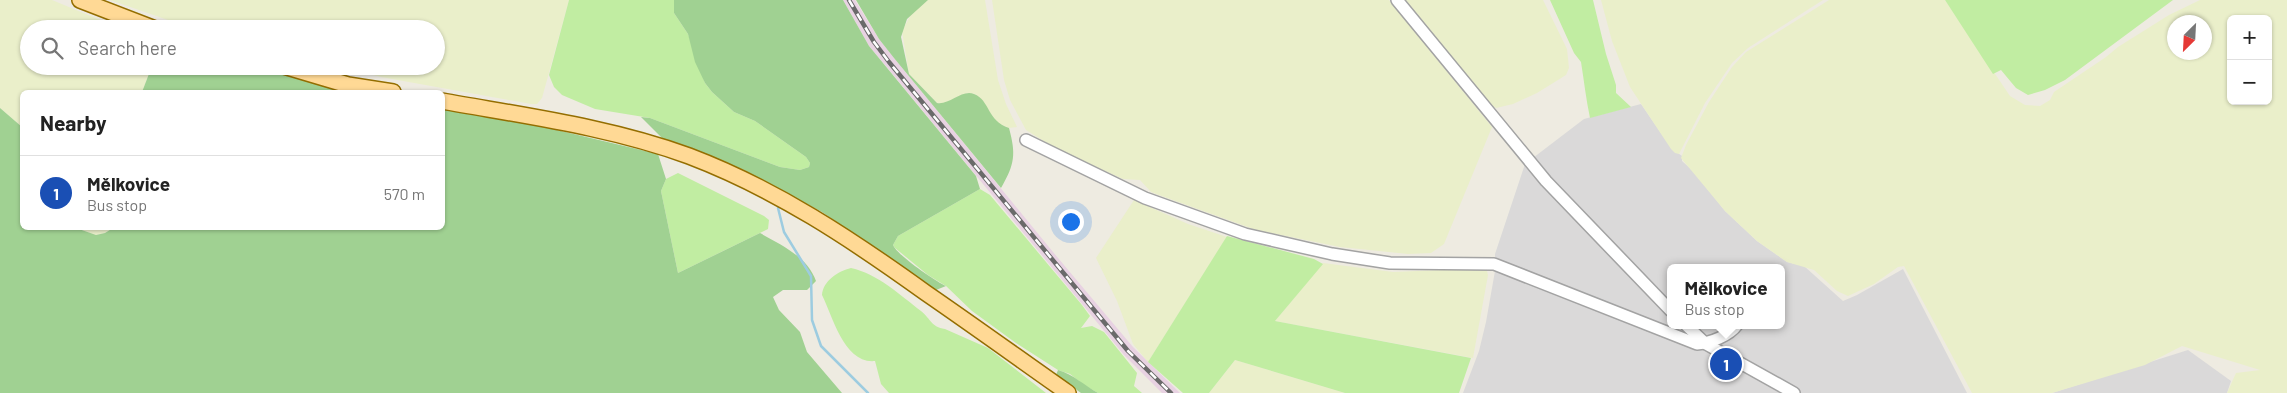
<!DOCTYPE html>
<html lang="en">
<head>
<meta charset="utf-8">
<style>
  body { margin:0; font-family:Barlow,sans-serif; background:#f6f6f6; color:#222 }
  .controls { position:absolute; right:15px; top:15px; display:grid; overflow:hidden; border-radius:8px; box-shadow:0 1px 4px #0004 }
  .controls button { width:45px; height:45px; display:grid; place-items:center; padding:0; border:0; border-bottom:1px solid #e0e0e0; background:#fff; color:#222; font:25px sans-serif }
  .compass { position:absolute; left:2167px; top:15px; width:45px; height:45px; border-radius:50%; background:#fff; box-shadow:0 1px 4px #0004; rotate:204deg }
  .you { position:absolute; left:1070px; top:221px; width:18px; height:18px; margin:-12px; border:4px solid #fff; border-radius:50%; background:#1a73e8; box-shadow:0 0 0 8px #1a73e833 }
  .badge { display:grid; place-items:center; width:32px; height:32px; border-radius:50%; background:#1a73e8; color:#fff; font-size:16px; font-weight:700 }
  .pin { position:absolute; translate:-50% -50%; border:2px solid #fff; box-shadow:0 1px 5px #0006 }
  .popup { position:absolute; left:1667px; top:264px; width:118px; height:65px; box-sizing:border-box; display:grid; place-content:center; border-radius:8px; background:#fff; filter:drop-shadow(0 1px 4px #0005); font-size:16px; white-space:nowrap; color:#767676 }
  .popup b { font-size:19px; color:#222 }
  .popup::after { content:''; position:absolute; left:50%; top:100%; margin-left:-10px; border:10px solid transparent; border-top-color:#fff }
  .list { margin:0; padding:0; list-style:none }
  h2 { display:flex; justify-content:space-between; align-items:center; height:65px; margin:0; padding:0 20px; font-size:21px }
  h2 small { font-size:16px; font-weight:400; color:#767676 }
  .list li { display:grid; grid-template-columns:32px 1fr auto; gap:15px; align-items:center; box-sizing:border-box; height:75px; padding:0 20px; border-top:1px solid #e0e0e0 }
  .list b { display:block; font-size:19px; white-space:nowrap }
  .list p { margin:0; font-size:16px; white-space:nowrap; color:#767676 }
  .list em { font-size:16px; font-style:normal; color:#767676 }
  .icon { flex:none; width:28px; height:28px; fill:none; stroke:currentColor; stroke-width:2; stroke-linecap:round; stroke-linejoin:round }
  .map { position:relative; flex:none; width:2287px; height:393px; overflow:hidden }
  .search { position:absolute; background:#fff; box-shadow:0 1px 4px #0004; left:20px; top:20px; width:425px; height:55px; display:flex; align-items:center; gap:12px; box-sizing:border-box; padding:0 18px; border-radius:28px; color:#767676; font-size:19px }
  .panel { position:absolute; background:#fff; box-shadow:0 1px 4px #0004; left:20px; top:90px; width:425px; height:140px; border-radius:8px }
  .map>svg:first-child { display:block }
</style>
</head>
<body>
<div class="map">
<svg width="2287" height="393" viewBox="0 0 2287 393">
  <rect width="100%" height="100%" fill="#eeebe1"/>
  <!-- residential -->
  <g fill="#dad9d9" fill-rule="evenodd">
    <path d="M1641 104 1672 149 1682 156V161L1694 172 1725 211 1757 241 1787 262 1804 266 1843 301 1857 295 1903 269 1967 393H1463L1479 351 1486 322 1495 271V254L1525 164 1584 119ZM1671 268H1781V325H1671Z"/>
    <polygon points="2188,350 2231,381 2227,393 2052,393"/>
  </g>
  <!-- industrial -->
  <polygon fill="#e8d2e2" points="843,0 855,0 879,39 894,58 1053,252 1133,347 1180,393 1162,393 1124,355 885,65 869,46"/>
  <!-- farmland -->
  <g fill="#eaefca" fill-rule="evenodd">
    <polygon points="0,0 52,0 122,29 29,29 29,66 152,66 142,92 22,92 22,127 0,108"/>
    <polygon points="110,0 569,0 542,98 537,104 531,104 381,77 338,66 436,66 436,29 194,29"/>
    <polygon points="928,0 985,0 998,80 1006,104 1017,127 1009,128 997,123 984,104 975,94 967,93 948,103 937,103 909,74 902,31 912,13"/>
    <polygon points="992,0 1389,0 1492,127 1444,244 1431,253 1408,254 1340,247 1256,230 1156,194 1151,192 1140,180 1123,179 1085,162 1050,145 1026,130 1010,100 1004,80"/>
    <polygon points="1404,0 1543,0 1567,49 1569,68 1566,75 1537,93 1513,104 1496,108 1489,103"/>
    <polygon points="1601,0 1823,0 1748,48 1732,63 1705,103 1679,154 1675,153 1671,149 1630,87 1612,41"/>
    <path d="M1829 0H1945L2010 96 2025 105 2040 106 2050 100 2054 92 2106 57 2118 47 2169 15 2200 0H2287V393H2227L2236 373 2260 370 2182 346 2145 365 2052 393H1972L1904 266 1898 267 1874 284 1848 296 1837 291 1814 270 1787 262 1757 241 1725 211 1681 158 1686 145 1709 102 1732 67 1746 52ZM2231 19H2268V101H2231ZM2174 22H2204V52H2174Z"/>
    <polygon points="1134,200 1188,224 1227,237 1148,362 1133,344 1117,301 1096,258"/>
    <polygon points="76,228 113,228 105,233 96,235"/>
    <polygon points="1323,263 1393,272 1465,269 1487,271 1488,275 1473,358 1275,321"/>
    <polygon points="1235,360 1345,393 1209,393"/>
  </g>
  <!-- grass -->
  <g fill="#c1eda2">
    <polygon points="569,0 674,0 674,13 688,34 705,83 712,92 734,112 755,121 806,157 810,163 809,167 800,170 780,167 650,118 595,109 562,95 554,87 549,75"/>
    <path d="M1550 0H1593L1606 54 1616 85V93L1631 107 1590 118C1586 99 1584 81 1581 62L1574 53Z"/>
    <polygon points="1945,0 2173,0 2065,80 2045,90 2028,95 2016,88 2001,70 1993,74"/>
    <polygon points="678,173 764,216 769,220 768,229 678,273 661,191 666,179"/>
    <polygon points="980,189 990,195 1082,305 1090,316 1081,328 1092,326 1104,332 1137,373 1134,386 1142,393 1098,393 1084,385 1070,374 1058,370 1016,343 972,311 946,286 928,275 895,248 893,245 898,236"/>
    <polygon points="1227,236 1314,259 1323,264 1275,321 1471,358 1459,393 1345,393 1235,360 1209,393 1183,393 1148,362"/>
    <path d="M851 268C878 274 900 295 921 311 931 319 931 327 945 329L988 348 1046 393H889L881 384 875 361C844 364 833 317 822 295 823 281 838 271 851 268Z"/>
  </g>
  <!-- forest -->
  <g fill="#a0d192">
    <path d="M674 0H843L869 46 976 176 980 189 898 236 893 245C897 255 935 281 946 286L936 290 822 212 744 170 663 139 641 117 650 118 780 167 800 170 809 167 810 163 806 157 755 121 734 112 712 92 705 83 695 62 688 34 674 13Z"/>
    <path d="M856 0H928L907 19 901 37 909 74 937 103C950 105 962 89 974 94 990 100 987 121 1009 128 1016 154 1015 164 1001 188L894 58 879 39Z"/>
    <polygon points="152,66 255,66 348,92 142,92"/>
    <path d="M0 108 22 127V228H76L96 235 105 233 113 228H442L443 109 540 126 658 154 666 179 661 191 678 273 760 233C781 245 807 256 816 281L807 290H783L773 297 779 310 800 332 807 352 842 393H0Z"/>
    <path d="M1058 370C1074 375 1084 385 1098 393H1081L1056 375Z"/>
  </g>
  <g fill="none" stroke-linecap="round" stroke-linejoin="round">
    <!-- stream -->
    <polyline stroke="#9dcce0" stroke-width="2.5" points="778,208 784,232 811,276 812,320 821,346 868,393"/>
    <!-- minor casing -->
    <g stroke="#a3a3a3" stroke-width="14">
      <g id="minor">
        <polyline points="1397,0 1546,181 1671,311"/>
        <path d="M1026 140 1145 198 1245 234 1332 254 1390 263 1494 264 1697 344C1710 343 1729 336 1737 325"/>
        <polyline points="1686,325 1706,344 1794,393"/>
      </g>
    </g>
    <!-- major casing -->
    <g stroke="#946e00" stroke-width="18">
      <g id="major">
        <polyline points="80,0 155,29"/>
        <polyline points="284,66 348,85 393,92"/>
        <path d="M442 101C525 116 610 127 689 156 776 189 851 239 926 293 974 326 1021 360 1068 393"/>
      </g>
    </g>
    <!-- minor -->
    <use href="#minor" stroke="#fff" stroke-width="11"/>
    <!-- major -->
    <use href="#major" stroke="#ffd995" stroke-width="15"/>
    <!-- rail casing -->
    <g stroke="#6a6a6a" stroke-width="4.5">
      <polyline id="rail" points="849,0 874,42 889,62 1128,351 1171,393"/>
    </g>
    <!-- rail -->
    <use href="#rail" stroke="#fff" stroke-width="2.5" stroke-dasharray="8" stroke-linecap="butt"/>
  </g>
</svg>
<div class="controls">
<button>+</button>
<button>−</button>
</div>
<svg class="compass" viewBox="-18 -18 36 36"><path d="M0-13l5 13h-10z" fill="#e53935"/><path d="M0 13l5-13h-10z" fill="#767676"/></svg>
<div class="you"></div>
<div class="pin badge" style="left:1726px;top:364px;background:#1a4fb4">1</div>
<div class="popup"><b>Mělkovice</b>Bus stop</div>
<div class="search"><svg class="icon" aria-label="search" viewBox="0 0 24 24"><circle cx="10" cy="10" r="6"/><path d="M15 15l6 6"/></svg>Search here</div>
<section class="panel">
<h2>Nearby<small></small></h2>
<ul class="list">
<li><span class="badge" style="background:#1a4fb4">1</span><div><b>Mělkovice</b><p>Bus stop</p></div><em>570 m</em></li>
</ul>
</section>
</div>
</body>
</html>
